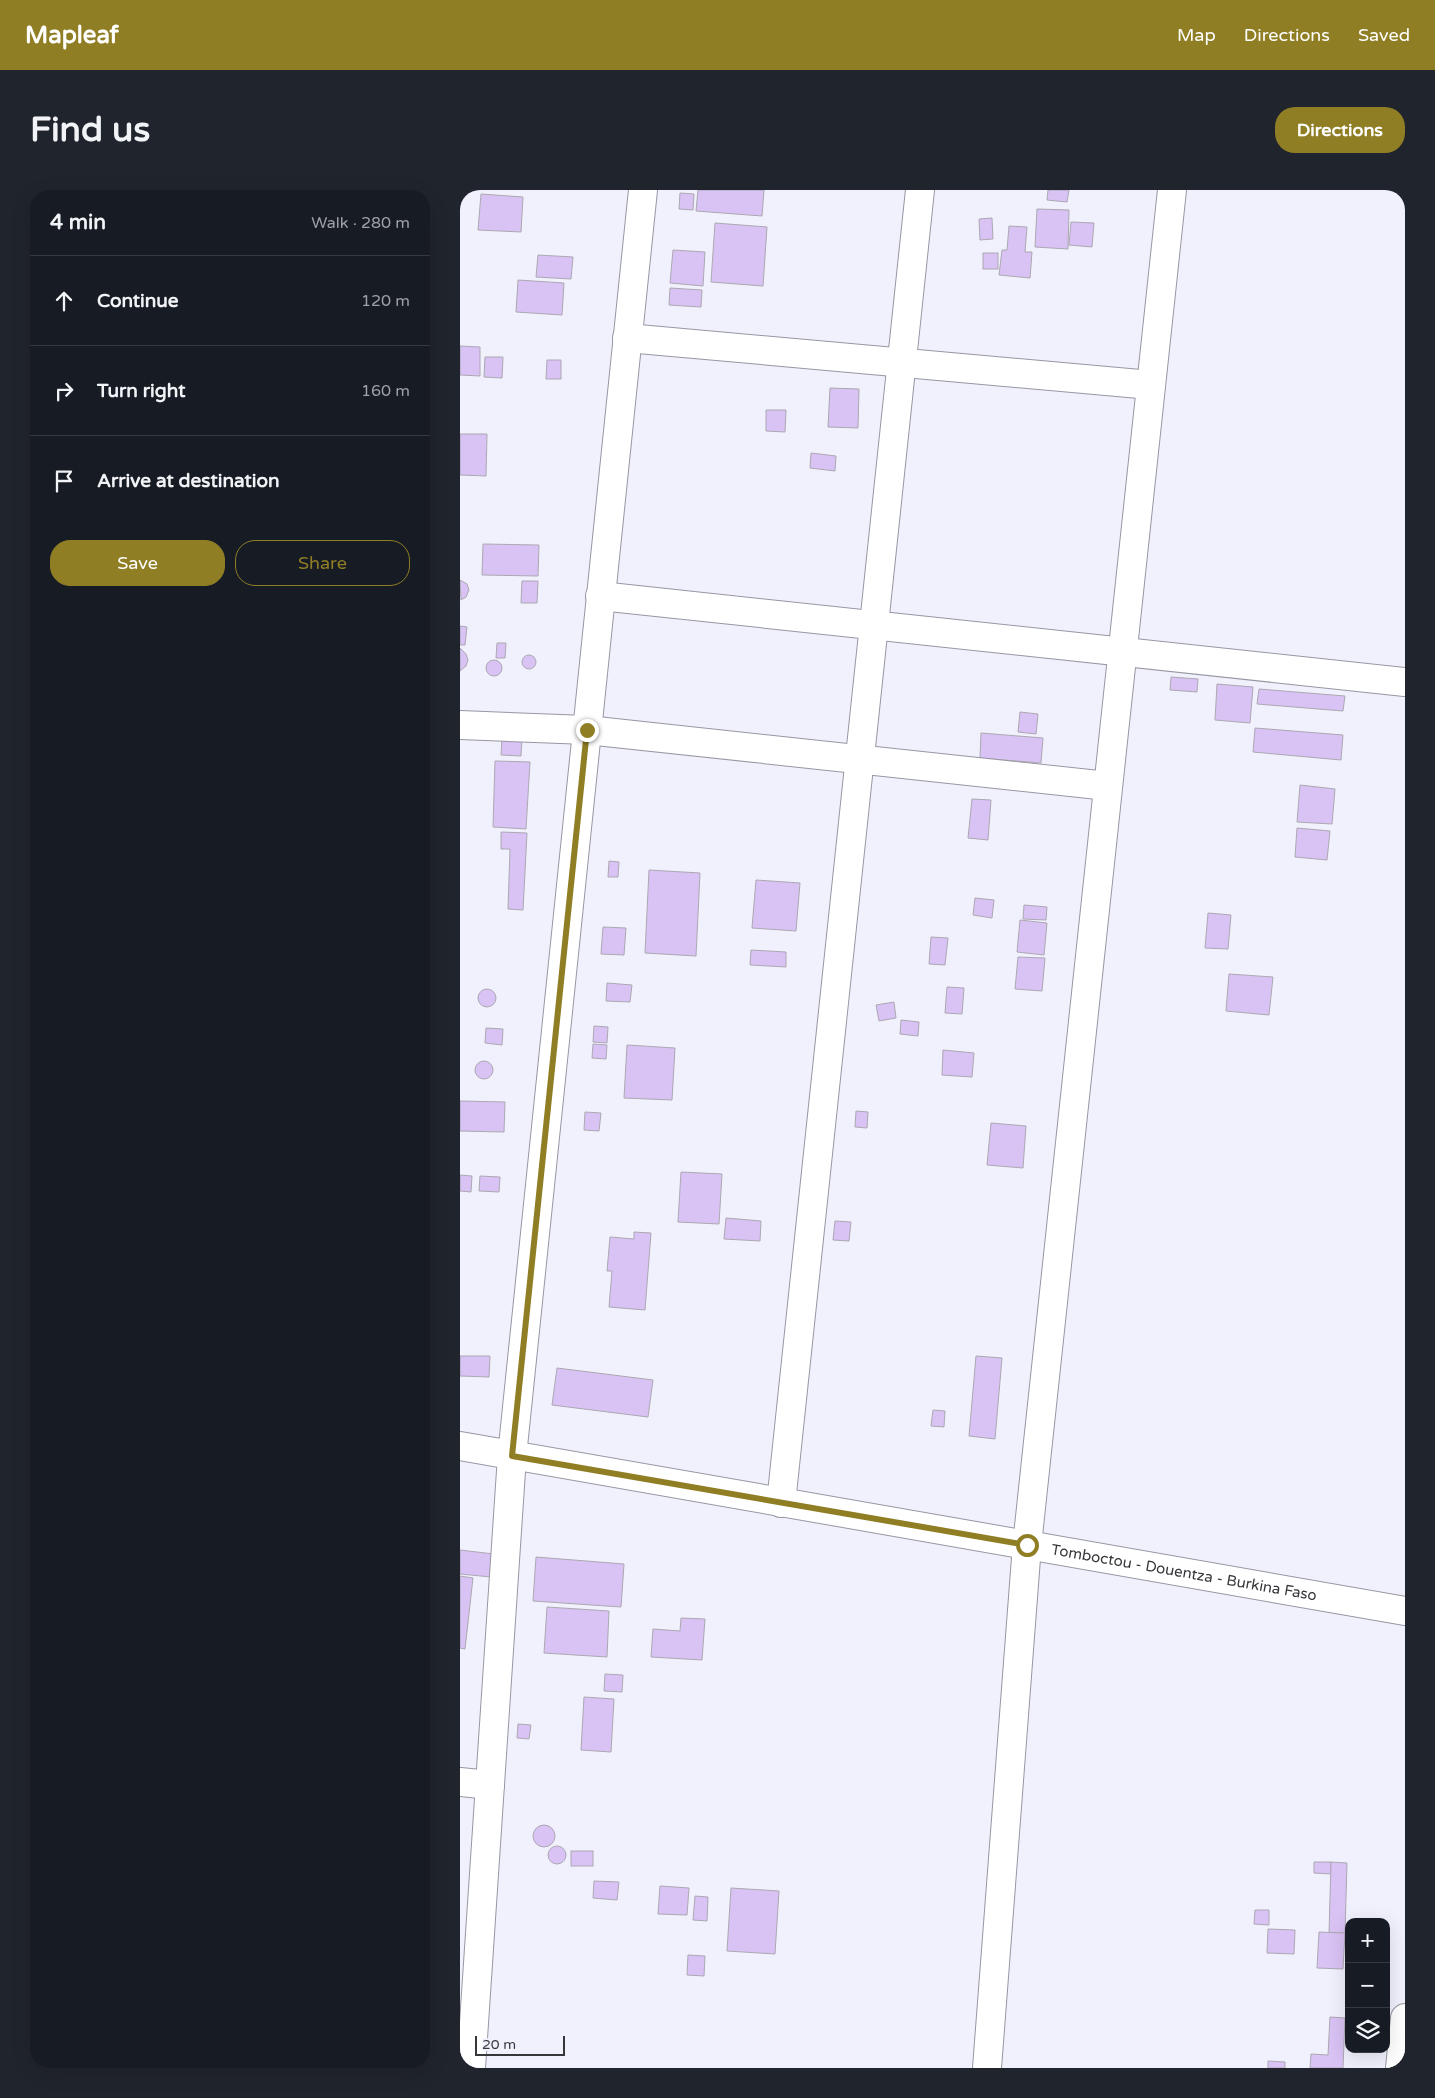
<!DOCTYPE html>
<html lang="en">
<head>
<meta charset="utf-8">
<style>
  body { margin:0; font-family:"Varela Round",sans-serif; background:#20242c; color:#f1f3f6 }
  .controls { position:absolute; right:15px; bottom:15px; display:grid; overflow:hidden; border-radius:10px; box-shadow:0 5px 20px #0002 }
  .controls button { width:45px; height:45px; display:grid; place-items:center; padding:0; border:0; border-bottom:1px solid #363941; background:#171b24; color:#f1f3f6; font:25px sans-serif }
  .scale { position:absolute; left:15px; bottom:12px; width:90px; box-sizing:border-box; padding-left:5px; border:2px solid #36373b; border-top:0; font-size:14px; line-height:18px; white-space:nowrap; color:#36373b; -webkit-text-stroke:4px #f0f1fc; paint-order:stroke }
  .stop { position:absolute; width:15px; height:15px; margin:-11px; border:4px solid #907e25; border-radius:50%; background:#fff }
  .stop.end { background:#907e25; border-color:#fff; box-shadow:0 1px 5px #0008 }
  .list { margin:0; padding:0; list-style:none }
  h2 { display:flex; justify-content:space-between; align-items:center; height:65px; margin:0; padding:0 20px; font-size:21px }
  h2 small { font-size:16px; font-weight:400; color:#9ea1a6 }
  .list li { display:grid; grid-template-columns:32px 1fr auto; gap:15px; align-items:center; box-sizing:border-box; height:90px; padding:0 20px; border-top:1px solid #363941 }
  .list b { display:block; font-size:19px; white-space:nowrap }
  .list em { font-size:16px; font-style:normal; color:#9ea1a6 }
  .actions { display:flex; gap:10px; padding:15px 20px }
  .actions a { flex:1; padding:11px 0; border:1px solid #907e25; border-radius:20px; text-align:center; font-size:18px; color:#907e25 }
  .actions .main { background:#907e25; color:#fff }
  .icon { flex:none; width:28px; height:28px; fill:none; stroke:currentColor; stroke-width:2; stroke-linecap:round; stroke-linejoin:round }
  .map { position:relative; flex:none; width:945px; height:1878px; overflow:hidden; border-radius:20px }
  header { display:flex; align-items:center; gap:30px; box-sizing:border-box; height:70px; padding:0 25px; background:#907e25; color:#fff }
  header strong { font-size:24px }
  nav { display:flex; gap:28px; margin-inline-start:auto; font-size:18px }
  .intro { display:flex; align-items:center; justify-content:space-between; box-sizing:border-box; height:120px; padding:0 30px }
  h1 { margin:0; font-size:35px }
  .button { padding:12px 22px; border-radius:20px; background:#907e25; color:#fff; font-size:18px; font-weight:700 }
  main { display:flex; gap:30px; padding:0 30px }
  aside { flex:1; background:#171b24; border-radius:20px; box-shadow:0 5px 20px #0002 }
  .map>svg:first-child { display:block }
</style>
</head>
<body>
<header>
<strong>Mapleaf</strong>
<nav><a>Map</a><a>Directions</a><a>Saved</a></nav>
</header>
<div class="intro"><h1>Find us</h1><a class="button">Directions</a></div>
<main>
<aside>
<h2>4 min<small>Walk · 280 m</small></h2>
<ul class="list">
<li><svg class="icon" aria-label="ahead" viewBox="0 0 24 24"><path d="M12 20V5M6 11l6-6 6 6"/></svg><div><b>Continue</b></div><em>120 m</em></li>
<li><svg class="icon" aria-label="right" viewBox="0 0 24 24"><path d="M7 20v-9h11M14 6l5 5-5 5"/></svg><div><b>Turn right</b></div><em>160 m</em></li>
<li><svg class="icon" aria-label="arrive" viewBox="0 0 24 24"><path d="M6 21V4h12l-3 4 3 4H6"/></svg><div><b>Arrive at destination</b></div></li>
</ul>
<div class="actions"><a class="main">Save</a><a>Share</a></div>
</aside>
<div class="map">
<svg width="945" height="1878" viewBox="0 0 945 1878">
  <rect width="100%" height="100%" fill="#f0f1fc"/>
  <!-- building -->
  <g fill="#d9c2f4" stroke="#aca8b2">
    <polygon points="238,0 304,0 302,26 236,21"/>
    <polygon points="588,0 609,0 607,12 587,10"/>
    <polygon points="220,3 234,4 233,20 219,19"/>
    <polygon points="21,4 63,7 61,42 18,40"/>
    <polygon points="577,19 609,20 608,59 575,57"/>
    <polygon points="532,28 533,49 520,50 519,29"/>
    <polygon points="611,32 634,33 632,57 609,55"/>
    <polygon points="255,33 307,37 303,96 251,92"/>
    <polygon points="549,36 567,37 565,62 572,62 570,88 539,85 542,60 547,60"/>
    <polygon points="213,60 245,62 243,96 210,93"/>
    <rect x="523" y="63" width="15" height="16"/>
    <polygon points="78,65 113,67 111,89 76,87"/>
    <polygon points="58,90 104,93 102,125 56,122"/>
    <polygon points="210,98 242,100 241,117 209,115"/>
    <polygon points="0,156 20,157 20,186 0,185"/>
    <polygon points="25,167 43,167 42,188 24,187"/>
    <polygon points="87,170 101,170 101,189 86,189"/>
    <polygon points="370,198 399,199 398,238 368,237"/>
    <polygon points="306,220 326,220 325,242 306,241"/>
    <polygon points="0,244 27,244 26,286 0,285"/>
    <polygon points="351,263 376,266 375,281 350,278"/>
    <polygon points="23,354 79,355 78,386 22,385"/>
    <polygon points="0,390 7,394 9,400 6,407 1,410"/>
    <polygon points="62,391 78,391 77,413 61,413"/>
    <polygon points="0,436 7,437 5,455 0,455"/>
    <polygon points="37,453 46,453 45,468 36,468"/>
    <polygon points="0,458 6,464 8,470 6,476 0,481"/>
    <circle cx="69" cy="472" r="7"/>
    <circle cx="34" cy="478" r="8"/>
    <polygon points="711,487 738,489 737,502 710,500"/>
    <polygon points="757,494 793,497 790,533 755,530"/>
    <polygon points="799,499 885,506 883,521 797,514"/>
    <polygon points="560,522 578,524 576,544 558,542"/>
    <polygon points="795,538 883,545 881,570 793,562"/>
    <polygon points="521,543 583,548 581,573 520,568"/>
    <polygon points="42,547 62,548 61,566 41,565"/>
    <polygon points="35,571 70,572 66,639 33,637"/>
    <polygon points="840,595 875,599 872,634 837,632"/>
    <polygon points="512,609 531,610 528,650 508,648"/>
    <polygon points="837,638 870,641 867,670 835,667"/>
    <polygon points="41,642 67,643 63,720 48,719 50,659 41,659"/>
    <polygon points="149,671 159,672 158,687 148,687"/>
    <polygon points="189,680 240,683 236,766 185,763"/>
    <polygon points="296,690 340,693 336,741 292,738"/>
    <polygon points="515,708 534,710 532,728 513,725"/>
    <polygon points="564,715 587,717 586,730 563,729"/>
    <polygon points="748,723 771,725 768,759 745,758"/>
    <polygon points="560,730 587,733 584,765 557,762"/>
    <polygon points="143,737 166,738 164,765 141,764"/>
    <polygon points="471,747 488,748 485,775 469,774"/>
    <polygon points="291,760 326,762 326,777 290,775"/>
    <polygon points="558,767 585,768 582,801 555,799"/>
    <polygon points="769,784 813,787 809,825 766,821"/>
    <polygon points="147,793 172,795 170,812 146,811"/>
    <polygon points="487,797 504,798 502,824 485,823"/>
    <circle cx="27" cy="808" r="9"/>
    <polygon points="434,812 436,828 419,831 416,815"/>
    <polygon points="441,830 459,832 458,846 440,844"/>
    <polygon points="134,836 148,837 147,853 133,852"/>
    <polygon points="26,838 43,839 42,855 25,853"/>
    <polygon points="133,854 147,855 146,869 132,868"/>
    <polygon points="167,855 215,858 212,910 164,908"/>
    <polygon points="483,860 514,863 512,887 482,885"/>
    <circle cx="24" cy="880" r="9"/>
    <polygon points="0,911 45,912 44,942 0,941"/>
    <polygon points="396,921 408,922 407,938 395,937"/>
    <polygon points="125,922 141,923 139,941 124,940"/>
    <polygon points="531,933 566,936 563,978 527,975"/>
    <polygon points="221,982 262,984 259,1034 218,1032"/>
    <polygon points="0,985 12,986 11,1002 0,1001"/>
    <polygon points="20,986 40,987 39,1002 19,1001"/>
    <polygon points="266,1028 301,1031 300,1051 264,1049"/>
    <polygon points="375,1031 391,1032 389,1051 373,1050"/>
    <polygon points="174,1042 191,1043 185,1120 149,1117 152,1081 147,1081 150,1047 174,1049"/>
    <polygon points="0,1166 30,1166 29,1187 0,1186"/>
    <polygon points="516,1166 542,1168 535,1249 509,1246"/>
    <polygon points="97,1178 193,1190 188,1227 92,1215"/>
    <polygon points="473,1220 485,1221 484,1237 471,1236"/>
    <polygon points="0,1360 34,1364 31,1387 0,1384"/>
    <polygon points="76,1367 164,1374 161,1417 73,1411"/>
    <polygon points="0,1386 13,1388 5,1459 0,1458"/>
    <polygon points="87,1417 149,1421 147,1467 84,1463"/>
    <polygon points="221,1428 245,1429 242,1470 191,1467 193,1439 220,1441"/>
    <polygon points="145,1484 163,1485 162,1502 144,1501"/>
    <polygon points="124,1507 154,1509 151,1562 121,1560"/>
    <polygon points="58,1534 71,1535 69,1549 57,1548"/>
    <circle cx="84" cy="1646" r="11"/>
    <circle cx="97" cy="1665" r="9"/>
    <rect x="111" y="1661" width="22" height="15"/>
    <polygon points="854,1672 871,1672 871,1684 854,1683"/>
    <polygon points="871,1672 887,1673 885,1743 869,1743"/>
    <polygon points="134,1691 159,1692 157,1710 133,1708"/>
    <polygon points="200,1696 229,1698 227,1725 198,1724"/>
    <polygon points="271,1698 319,1701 315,1764 267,1761"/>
    <polygon points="235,1706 248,1707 247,1731 233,1730"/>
    <polygon points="795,1720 809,1720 809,1735 794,1734"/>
    <polygon points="808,1739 835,1740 834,1764 807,1763"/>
    <polygon points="859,1742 885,1743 883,1779 857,1778"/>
    <polygon points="228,1765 245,1766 244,1786 227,1785"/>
    <polygon points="870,1827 885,1828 883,1878 850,1878 851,1864 868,1865"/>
    <polygon points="808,1871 825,1872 825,1878 808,1878"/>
  </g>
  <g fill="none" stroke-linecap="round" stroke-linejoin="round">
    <!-- minor casing -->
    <g stroke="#9697a2" stroke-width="30">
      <g id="minor">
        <polyline points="167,148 691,195"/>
        <polyline points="140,406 945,492"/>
        <polyline points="0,535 127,540 648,596"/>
        <polyline points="321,1313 460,0"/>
        <polyline points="0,1592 30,1595"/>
        <polyline points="11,1878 52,1266 183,0"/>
        <polyline points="527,1878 567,1355 712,0"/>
        <polyline points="940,1878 945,1828"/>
      </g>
    </g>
    <!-- major casing -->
    <g stroke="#9697a2" stroke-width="30">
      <g id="major">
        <path id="s1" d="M0 1256 945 1421"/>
      </g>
    </g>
    <!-- minor -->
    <use href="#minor" stroke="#fff" stroke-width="28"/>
    <!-- major -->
    <use href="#major" stroke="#fff" stroke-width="28"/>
  </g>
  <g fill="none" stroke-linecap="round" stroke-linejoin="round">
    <!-- route -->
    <polyline stroke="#907e25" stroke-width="6" points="127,540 52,1266 567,1355"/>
  </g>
  <g text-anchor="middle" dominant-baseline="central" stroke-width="4" stroke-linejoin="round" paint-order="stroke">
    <!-- street labels -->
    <g font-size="15" fill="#36373b" stroke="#f0f1fc">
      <text stroke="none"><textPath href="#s1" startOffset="735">Tomboctou - Douentza - Burkina Faso</textPath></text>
    </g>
  </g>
</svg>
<div class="controls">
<button>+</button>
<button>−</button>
<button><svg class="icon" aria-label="layers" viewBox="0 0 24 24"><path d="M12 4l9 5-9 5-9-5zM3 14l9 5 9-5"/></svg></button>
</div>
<div class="scale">20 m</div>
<div class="stop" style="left:567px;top:1355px"></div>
<div class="stop end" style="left:127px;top:540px"></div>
</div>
</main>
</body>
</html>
